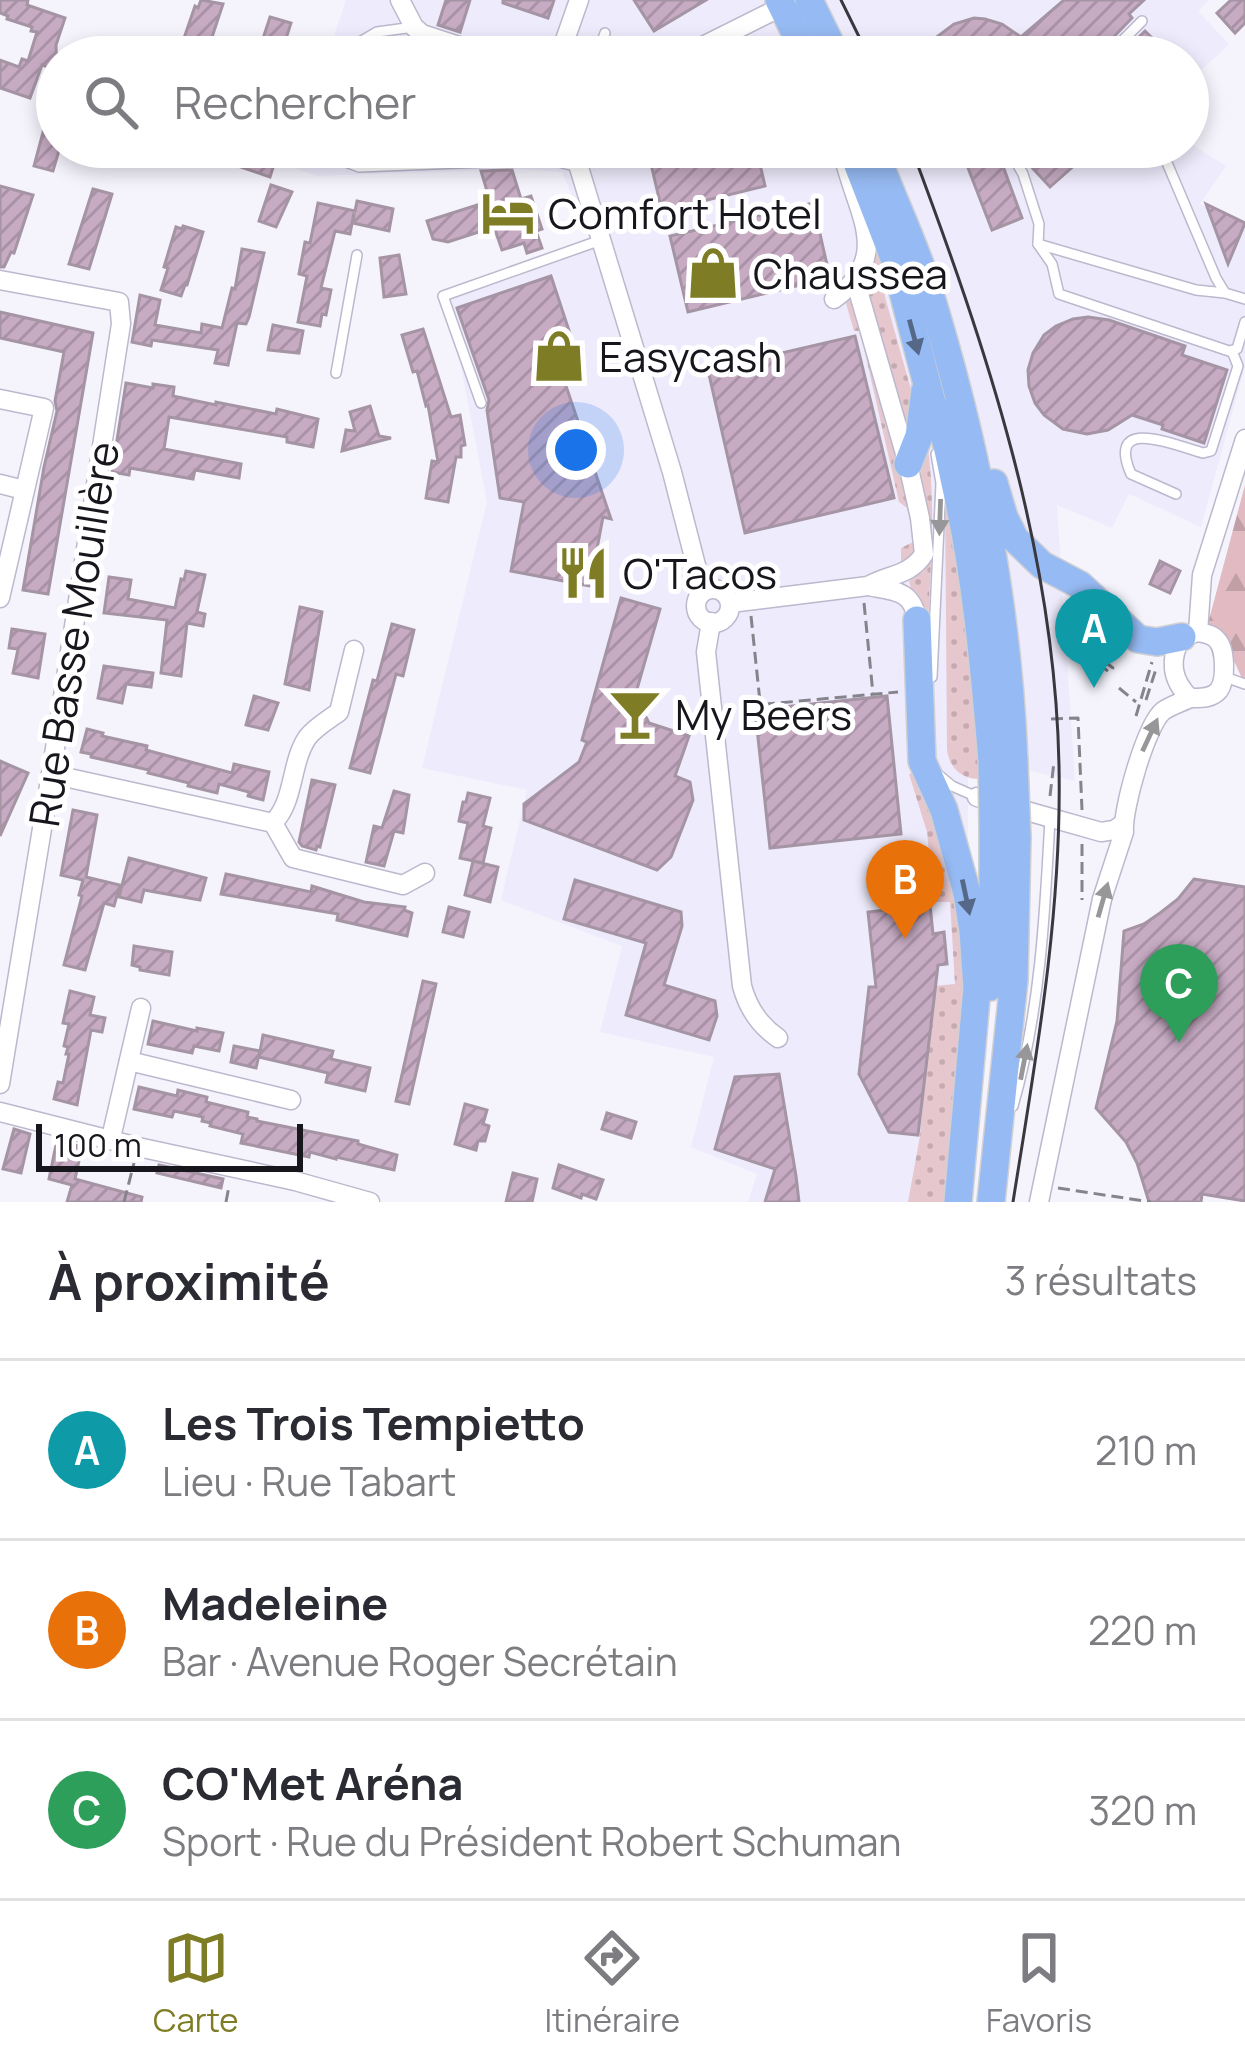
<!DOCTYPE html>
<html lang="fr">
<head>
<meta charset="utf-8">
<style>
  body { margin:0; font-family:Manrope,sans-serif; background:#f2f2f3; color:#2b2b33 }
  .scale { position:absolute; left:36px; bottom:30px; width:267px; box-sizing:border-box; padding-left:12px; border:6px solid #17161d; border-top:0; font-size:33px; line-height:42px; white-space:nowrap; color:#17161d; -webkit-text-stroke:9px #fff; paint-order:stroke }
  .you { position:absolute; left:576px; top:450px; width:42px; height:42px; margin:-30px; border:9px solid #fff; border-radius:50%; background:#1a73e8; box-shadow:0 0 0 18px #1a73e833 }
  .badge { display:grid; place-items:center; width:78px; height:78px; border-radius:50%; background:#7e7d25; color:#fff; font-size:39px; font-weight:700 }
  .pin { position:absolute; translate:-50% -99px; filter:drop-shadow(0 3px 6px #0008) }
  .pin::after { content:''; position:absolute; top:63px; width:42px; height:36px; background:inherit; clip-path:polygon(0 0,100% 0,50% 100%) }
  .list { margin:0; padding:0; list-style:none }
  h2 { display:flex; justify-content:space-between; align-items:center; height:156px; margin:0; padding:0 48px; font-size:51px }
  h2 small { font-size:39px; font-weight:400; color:#7c7c81 }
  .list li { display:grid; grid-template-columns:78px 1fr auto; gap:36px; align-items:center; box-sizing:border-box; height:180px; padding:0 48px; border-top:3px solid #e1e1e2 }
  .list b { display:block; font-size:45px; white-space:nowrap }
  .list p { margin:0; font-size:39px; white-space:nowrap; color:#7c7c81 }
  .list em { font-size:39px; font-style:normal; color:#7c7c81 }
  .icon { flex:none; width:66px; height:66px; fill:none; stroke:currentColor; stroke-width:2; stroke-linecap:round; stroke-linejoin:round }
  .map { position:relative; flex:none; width:1245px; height:1202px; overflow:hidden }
  .search { position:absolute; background:#fff; box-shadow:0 6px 18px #0003; left:36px; right:36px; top:36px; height:132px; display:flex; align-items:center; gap:30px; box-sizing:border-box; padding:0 42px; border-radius:66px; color:#7c7c81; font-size:45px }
  .sheet { height:696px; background:#fff }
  nav { display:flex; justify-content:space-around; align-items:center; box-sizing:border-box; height:168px; border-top:3px solid #e1e1e2; background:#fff; font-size:33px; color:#7c7c81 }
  nav a { display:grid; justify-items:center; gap:6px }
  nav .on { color:#7e7d25 }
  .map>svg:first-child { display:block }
</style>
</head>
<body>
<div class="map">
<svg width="1245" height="1202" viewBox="0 0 1245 1202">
  <defs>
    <pattern id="grass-dots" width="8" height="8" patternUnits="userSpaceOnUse" patternTransform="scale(3)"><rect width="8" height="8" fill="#e6c7ce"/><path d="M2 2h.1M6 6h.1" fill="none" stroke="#c5aab0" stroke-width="1.8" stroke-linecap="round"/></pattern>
    <pattern id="forest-firs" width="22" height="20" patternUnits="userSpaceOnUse" patternTransform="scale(3)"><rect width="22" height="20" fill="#e1bac2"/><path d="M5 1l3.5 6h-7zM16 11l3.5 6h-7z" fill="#c09fa6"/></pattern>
    <pattern id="building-hatch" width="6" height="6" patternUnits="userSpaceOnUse" patternTransform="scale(3)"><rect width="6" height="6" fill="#c6abc3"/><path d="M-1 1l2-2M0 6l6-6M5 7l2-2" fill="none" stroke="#a992a7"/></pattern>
  </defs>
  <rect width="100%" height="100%" fill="#f5f4fd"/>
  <!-- built -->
  <g fill="#eeebfc">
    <polygon points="346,0 1209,0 1198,11 1229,44 1188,83 1188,57 327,57"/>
    <polygon points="1188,142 1226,166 1200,204 1245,225 1245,366 1201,527 1129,494 1112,528 1057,505 1075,781 968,757 968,938 939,1202 748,1202 757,1174 691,1147 714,1057 600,1032 622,946 501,900 527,790 422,768 487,502 448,299 594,249 562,172 520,169 316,176 292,167 298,147 1188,147"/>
  </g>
  <!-- grass -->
  <g fill="url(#grass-dots)">
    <path d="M878 246 884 271 885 297 914 400 908 444 867 298C867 280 877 265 875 247Z"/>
    <polygon points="852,294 910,502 918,543 910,560 901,567 901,548 915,541 907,508 899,502 860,331 854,331 845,300"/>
    <path d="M927 441C936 501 931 561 928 622L924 623C923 608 924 596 911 588L909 581 924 571 928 563 916 470Z"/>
    <path d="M945 492 973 643 980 779C961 779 949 768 947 749Z"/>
    <polygon points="918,773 965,900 966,1068 945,1202 908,1202 920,1136 933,986 955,984 950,902 934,902 927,832 909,774"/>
  </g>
  <!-- forest -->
  <polygon fill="url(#forest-firs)" points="1245,485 1245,685 1223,637 1207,627"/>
  <!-- building -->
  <g fill="url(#building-hatch)" stroke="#a594a3" stroke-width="3">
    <polygon points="0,0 28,0 27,5 65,18 56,45 57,70 42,65 30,98 0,88 0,60 19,67 22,59 28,61 37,32 31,31 32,27 7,19 8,16 0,13"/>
    <polygon points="201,0 223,4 207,52 182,44 195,6 198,8"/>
    <polygon points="446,0 470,0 460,32 438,25"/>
    <polygon points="503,0 554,0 548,18 503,3"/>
    <polygon points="634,0 706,0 654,31"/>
    <polygon points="1064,0 1144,0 1129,14 1132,18 1100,51 1097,57 923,57 934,39 954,24 974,18 985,19 1002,24 1021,37"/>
    <polygon points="1231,0 1245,0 1245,23 1235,33 1217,13"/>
    <polygon points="270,17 291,23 280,57 257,57"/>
    <polygon points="1145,31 1171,57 1119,57"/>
    <polygon points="45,125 57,129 57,147 60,147 53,171 34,166"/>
    <polygon points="234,147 255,147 277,155 270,177 238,166 239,163 230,159"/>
    <polygon points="647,147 756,147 765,186 662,211"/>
    <polygon points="970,147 996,147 1022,218 992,230 965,160"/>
    <polygon points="1020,147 1095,147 1050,187 1025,160"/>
    <polygon points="512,170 521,199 531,196 542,229 536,231 542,248 527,253 524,243 502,250 494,227 448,242 433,239 427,221 490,201 481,171"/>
    <polygon points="271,185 292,192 276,227 259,221"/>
    <polygon points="0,186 33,195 14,253 11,252 4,267 0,267"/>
    <polygon points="93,189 112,194 89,269 69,264"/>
    <polygon points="357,201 393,209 389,231 353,223 354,213 350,234 335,231 321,288 331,290 326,315 322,314 320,326 298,322 307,276 299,274 305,242 310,243 318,203 355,211"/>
    <polygon points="813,203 830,278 688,312 670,236"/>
    <polygon points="1206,204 1245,223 1228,264"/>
    <polygon points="183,226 203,232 187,285 185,285 181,296 161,290 168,268 164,267 176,227 182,229"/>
    <polygon points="242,249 264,253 249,317 246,324 237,323 228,365 215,363 218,350 152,340 151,346 132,342 140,295 160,300 155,325 201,333 202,324 222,328 232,288 235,289"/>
    <polygon points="399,255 406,294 384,297 380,258"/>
    <polygon points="551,276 583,373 564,380 611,519 603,517 590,586 511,571 524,502 500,498 487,410 489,400 457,308"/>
    <polygon points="0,312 93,333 48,594 23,590 44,467 57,411 55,401 64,352 0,338"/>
    <polygon points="1088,317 1109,320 1185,346 1182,355 1227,370 1204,443 1162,429 1163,425 1132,415 1108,430 1087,434 1063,429 1044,415 1035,403 1029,386 1028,370 1033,353 1044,335 1056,326 1073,319"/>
    <polygon points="273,325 303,331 299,353 268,350"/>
    <polygon points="423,329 451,417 460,415 465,445 461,446 461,457 456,457 448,502 426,498 432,461 438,462 428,405 426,406 417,371 413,372 402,335"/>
    <polygon points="855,336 894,498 745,533 708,370"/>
    <polygon points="126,383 153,388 153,384 174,387 173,396 216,405 216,402 276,414 277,409 318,419 313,447 287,442 287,437 169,417 164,449 241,464 239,478 195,470 193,479 130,468 129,475 112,472"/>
    <polygon points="370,406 379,436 391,438 342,451 346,430 355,431 350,412"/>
    <polygon points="1160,561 1180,571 1170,593 1150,584"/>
    <polygon points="186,571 205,575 197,612 205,614 203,626 187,623 181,676 161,673 167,620 104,613 109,577 131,580 128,599 175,608 181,579 184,580"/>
    <polygon points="621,598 660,609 635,696 649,723 689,736 675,776 690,782 693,800 671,857 657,870 524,820 524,804 579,762 587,742 582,740"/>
    <polygon points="300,607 322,612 309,690 285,684"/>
    <polygon points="392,624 414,630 403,676 396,674 370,773 350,768 373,680 377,681"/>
    <polygon points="12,629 45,634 38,678 13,673 18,649 9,648"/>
    <polygon points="104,666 153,673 151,687 126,684 122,703 98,698"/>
    <polygon points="254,696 278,703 268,730 246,725"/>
    <polygon points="887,696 901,834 770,848 755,710"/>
    <polygon points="87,729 103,733 102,736 147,746 146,750 232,773 234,764 269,772 263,800 248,796 249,792 219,784 217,793 188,786 189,783 148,773 149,770 91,757 91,754 81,752"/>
    <polygon points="0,761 28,773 0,836"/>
    <polygon points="312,780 335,785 320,847 317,846 316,850 302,846 299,842"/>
    <polygon points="394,791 409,795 403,833 394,831 384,866 366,862 374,826 382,828"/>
    <polygon points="468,793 490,798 483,826 491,828 483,863 460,858 468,823 459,821 463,802 466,802"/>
    <polygon points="73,810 97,815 86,877 120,885 114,906 104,903 85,970 64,965 82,896 79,895 83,880 61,875"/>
    <polygon points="129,858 206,878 200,900 144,890 141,902 119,897"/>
    <polygon points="473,861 498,867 490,902 465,895"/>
    <polygon points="226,874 311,892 312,886 364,902 405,907 404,910 412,913 407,936 337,920 338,914 221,894"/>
    <polygon points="1194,879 1245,887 1245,1201 1202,1194 1201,1202 1149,1202 1137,1163 1126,1142 1096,1108 1117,1021 1124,931 1144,924 1160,913 1178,899"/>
    <polygon points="575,880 681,912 682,926 664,985 715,1001 717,1016 709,1040 626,1015 646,943 564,919"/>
    <polygon points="930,905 933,934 944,932 947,964 938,965 918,1135 889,1132 859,1074 869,987 876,987 868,912"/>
    <polygon points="449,907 469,912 463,937 443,932"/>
    <polygon points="134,946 172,952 169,975 140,970 140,967 132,965"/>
    <polygon points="423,981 436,984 409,1104 396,1101"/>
    <polygon points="70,991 94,997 90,1015 105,1018 102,1032 91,1030 77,1105 54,1099 58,1082 63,1083 69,1054 66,1054 68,1047 64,1046 69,1024 63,1023"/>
    <polygon points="153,1021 197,1031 197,1028 223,1033 219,1051 194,1046 192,1053 148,1044"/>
    <polygon points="263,1035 333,1051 331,1059 370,1068 365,1091 326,1082 328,1073 259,1057"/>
    <polygon points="234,1046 260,1051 256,1068 231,1062"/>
    <polygon points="779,1074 796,1176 799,1202 765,1202 775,1169 715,1149 735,1077"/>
    <polygon points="139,1087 177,1096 178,1090 207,1097 206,1102 248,1112 247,1117 257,1119 257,1121 358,1141 358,1144 397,1155 394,1170 336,1157 336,1159 310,1152 309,1157 241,1143 243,1134 210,1126 211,1123 202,1121 203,1117 174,1111 172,1117 134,1109"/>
    <polygon points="465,1104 487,1110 483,1124 489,1126 485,1141 478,1141 476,1150 455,1144"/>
    <polygon points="607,1113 636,1122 631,1138 602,1129"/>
    <polygon points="14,1129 30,1134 21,1173 3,1169"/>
    <polygon points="57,1140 82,1147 75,1179 142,1197 141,1202 67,1202 72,1185 49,1179"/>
    <polygon points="159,1165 223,1179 221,1188 157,1173"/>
    <polygon points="559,1165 603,1180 596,1199 582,1194 581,1198 553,1188"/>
    <polygon points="513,1173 537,1179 532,1202 506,1202"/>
  </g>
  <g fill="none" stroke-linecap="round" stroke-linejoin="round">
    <!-- service casing -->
    <g stroke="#bcb8cd" stroke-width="12">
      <g id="service">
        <polyline points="356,57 360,42 377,32 414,27"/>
        <polyline points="596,57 605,33"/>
        <polyline points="1106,57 1142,21"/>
        <polyline points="339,147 343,161 359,167 537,160 551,153"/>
        <polyline points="1011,147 1011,153 1023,174 1039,224 1038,244 1052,264 1059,294 1229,351 1237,349 1245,322"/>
        <polyline points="1150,147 1162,151 1216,278 1225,293"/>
        <polyline points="1038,244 1196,290 1225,293 1245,299"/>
        <polyline points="336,373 357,255"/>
        <polyline points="481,403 443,296 601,240"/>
        <path d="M1176 494 1131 474C1105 414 1177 446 1203 453L1211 451 1238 366 1232 351"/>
        <polyline points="1222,676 1245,684"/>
        <polyline points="932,677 941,483 936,454"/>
        <polyline points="940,776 952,786 977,797"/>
        <path d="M1013 1106C1040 1012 1045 915 1050 818"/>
      </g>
    </g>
    <!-- minor casing -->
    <g stroke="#bcb8cd" stroke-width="21">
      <g id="minor">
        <polyline points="400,0 414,27 422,34 493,57"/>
        <polyline points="559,57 579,0"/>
        <polyline points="681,57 783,6"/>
        <path d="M547 147C563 165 584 164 600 147"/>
        <polyline points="577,161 672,472 698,573 706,590"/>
        <polyline points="0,280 119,302 121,324 51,774 0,1084"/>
        <path d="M834 299C893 256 857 214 844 158"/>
        <polyline points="0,399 44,408 0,598"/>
        <polyline points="0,484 24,490"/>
        <path d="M873 587C897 591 913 592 917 620"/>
        <circle cx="713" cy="606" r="17"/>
        <path d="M730 603 868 586C889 574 910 576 924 554L920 518 908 464 855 280"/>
        <path d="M711 622 706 652 742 986C748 1008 759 1025 778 1038"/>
        <polyline points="1198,632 1202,575 1245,439"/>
        <path d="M1198 632C1206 634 1212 634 1217 640 1226 649 1226 680 1219 690 1212 699 1199 698 1190 698 1171 680 1169 658 1182 637Z"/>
        <path d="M51 774 273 823C295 801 290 764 307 738 315 727 328 720 339 712L354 650"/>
        <polyline points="977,797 1101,832 1114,830 1123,824"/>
        <polyline points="273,823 293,858 403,885 425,873"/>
        <polyline points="129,1061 291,1100"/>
        <polyline points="0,1112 138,1147 295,1181 370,1202"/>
        <polyline points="111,1138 141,1008"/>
        <path d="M1039 1202 1102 899 1124 832C1122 810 1146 725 1163 711 1170 706 1182 702 1190 698"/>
      </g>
    </g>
    <!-- primary casing -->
    <g stroke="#d1d0d2" stroke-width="30">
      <g id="primary">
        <polyline points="779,0 807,57"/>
        <polyline points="809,0 837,57"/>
        <path d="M851 147 894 258 932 403C945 428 949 456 955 483 976 575 984 667 992 760"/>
        <path d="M873 147C890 193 912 238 927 284 975 438 1008 602 1014 762"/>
        <polyline points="908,464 919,436 925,391"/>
        <polyline points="994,483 1004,517 1015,539 1042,565 1080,585 1138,639 1157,642 1182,637"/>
        <polyline points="917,620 922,761 944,810 967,893 973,931 977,988 958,1202"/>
        <polyline points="990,987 993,953 993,829"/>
        <polyline points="991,1202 1014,980 1017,837"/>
      </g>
    </g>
    <!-- path -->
    <g stroke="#85848c" stroke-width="3" stroke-dasharray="12 6" stroke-linecap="butt">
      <polyline points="864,603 873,694"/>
      <polyline points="751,616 760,702"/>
      <polyline points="1084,653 1109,672 1113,668 1077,640 1077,634 1111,647"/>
      <polyline points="1119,688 1136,702"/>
      <polyline points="1146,700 1156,669"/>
      <polyline points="745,706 898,692"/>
      <polyline points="1136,716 1152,662"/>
      <polyline points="1051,719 1078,718 1082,810"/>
      <polyline points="1050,796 1054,762"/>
      <polyline points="1082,844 1082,900"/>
      <polyline points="1058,1188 1151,1202"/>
      <polyline points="124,1202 134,1163"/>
      <polyline points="226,1202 229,1186"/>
    </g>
    <!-- service -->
    <use href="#service" stroke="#fff" stroke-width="9"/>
    <!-- minor -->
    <use href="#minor" stroke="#fff" stroke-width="18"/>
    <!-- primary -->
    <use href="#primary" stroke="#96baf3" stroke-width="27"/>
    <!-- tram -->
    <g stroke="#39383f" stroke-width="3">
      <polyline points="841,0 869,57"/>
      <path d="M911 147C986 347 1055 550 1059 766 1062 913 1036 1058 1013 1202"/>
    </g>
    <!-- primary-bridge casing -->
    <g stroke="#d1d0d2" stroke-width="30" stroke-linecap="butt">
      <g id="primary-bridge">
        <polyline points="992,760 993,829"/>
        <polyline points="1014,762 1017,837"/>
      </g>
    </g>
    <!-- primary-bridge -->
    <use href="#primary-bridge" stroke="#96baf3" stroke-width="27"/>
  </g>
  <!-- one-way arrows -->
  <defs><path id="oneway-solid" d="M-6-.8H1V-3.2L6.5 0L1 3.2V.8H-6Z" transform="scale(3)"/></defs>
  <g fill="#566888">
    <use href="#oneway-solid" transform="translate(914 337) rotate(75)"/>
    <use href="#oneway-solid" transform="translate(966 897) rotate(78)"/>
  </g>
  <g fill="#979699">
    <use href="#oneway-solid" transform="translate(940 517) rotate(92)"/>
    <use href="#oneway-solid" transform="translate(1150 735) rotate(-65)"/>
    <use href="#oneway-solid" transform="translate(1103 900) rotate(-74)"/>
    <use href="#oneway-solid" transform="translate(1024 1062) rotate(-79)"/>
  </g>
  <!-- icons -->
  <defs>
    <g id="hotel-bare" transform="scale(4.14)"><path d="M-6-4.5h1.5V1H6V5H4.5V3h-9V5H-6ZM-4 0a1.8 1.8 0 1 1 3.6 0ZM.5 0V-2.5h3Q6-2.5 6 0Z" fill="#7e7d25" stroke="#fff" stroke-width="2.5" paint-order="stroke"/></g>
    <g id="shop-bare" transform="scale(4.14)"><path d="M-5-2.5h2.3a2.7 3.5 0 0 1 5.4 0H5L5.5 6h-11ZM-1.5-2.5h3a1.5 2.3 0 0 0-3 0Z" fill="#7e7d25" stroke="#fff" stroke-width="2.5" paint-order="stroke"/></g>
    <g id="restaurant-bare" transform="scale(4.14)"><path d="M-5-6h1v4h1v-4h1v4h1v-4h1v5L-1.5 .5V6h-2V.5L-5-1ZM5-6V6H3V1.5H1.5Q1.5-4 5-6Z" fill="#7e7d25" stroke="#fff" stroke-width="2.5" paint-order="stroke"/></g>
    <g id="bar-bare" transform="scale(4.14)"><path d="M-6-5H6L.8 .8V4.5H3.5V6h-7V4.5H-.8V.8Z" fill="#7e7d25" stroke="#fff" stroke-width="2.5" paint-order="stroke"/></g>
  </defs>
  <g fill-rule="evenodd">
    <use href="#hotel-bare" x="508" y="213"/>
    <use href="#shop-bare" x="713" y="273"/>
    <use href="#shop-bare" x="559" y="356"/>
    <use href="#restaurant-bare" x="583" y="573"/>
    <use href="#bar-bare" x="635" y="714"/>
  </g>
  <g text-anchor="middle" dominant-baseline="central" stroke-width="10" stroke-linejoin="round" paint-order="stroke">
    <!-- poi labels -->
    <g font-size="42" fill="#17161d" stroke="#fff" text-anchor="start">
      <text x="548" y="213">Comfort Hotel</text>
      <text x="753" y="273">Chaussea</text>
      <text x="599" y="356">Easycash</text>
      <text x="623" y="573">O'Tacos</text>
      <text x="675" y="714">My Beers</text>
    </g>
    <!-- street labels -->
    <g font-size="42" fill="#17161d" stroke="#fff">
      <text transform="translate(73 634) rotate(-81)">Rue Basse Mouillère</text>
    </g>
  </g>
</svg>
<div class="scale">100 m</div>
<div class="you"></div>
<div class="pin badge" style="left:1094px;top:688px;background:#0f9aa8">A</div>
<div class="pin badge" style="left:905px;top:939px;background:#e8710a">B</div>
<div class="pin badge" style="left:1179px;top:1043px;background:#2e9e5b">C</div>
<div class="search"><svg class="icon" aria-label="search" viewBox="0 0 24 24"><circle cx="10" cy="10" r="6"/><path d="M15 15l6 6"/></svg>Rechercher</div>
</div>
<section class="sheet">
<h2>À proximité<small>3 résultats</small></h2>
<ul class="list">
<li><span class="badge" style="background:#0f9aa8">A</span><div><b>Les Trois Tempietto</b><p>Lieu · Rue Tabart</p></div><em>210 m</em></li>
<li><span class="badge" style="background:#e8710a">B</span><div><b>Madeleine</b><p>Bar · Avenue Roger Secrétain</p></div><em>220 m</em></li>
<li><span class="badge" style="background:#2e9e5b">C</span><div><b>CO'Met Aréna</b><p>Sport · Rue du Président Robert Schuman</p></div><em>320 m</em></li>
</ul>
</section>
<nav>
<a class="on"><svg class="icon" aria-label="map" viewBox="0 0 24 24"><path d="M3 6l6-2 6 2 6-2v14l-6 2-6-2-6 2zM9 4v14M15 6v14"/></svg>Carte</a>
<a><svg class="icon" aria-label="directions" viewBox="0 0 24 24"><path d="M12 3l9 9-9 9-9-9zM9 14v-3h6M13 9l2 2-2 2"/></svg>Itinéraire</a>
<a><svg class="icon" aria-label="saved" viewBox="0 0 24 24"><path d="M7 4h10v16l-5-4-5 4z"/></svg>Favoris</a>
</nav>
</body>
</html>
